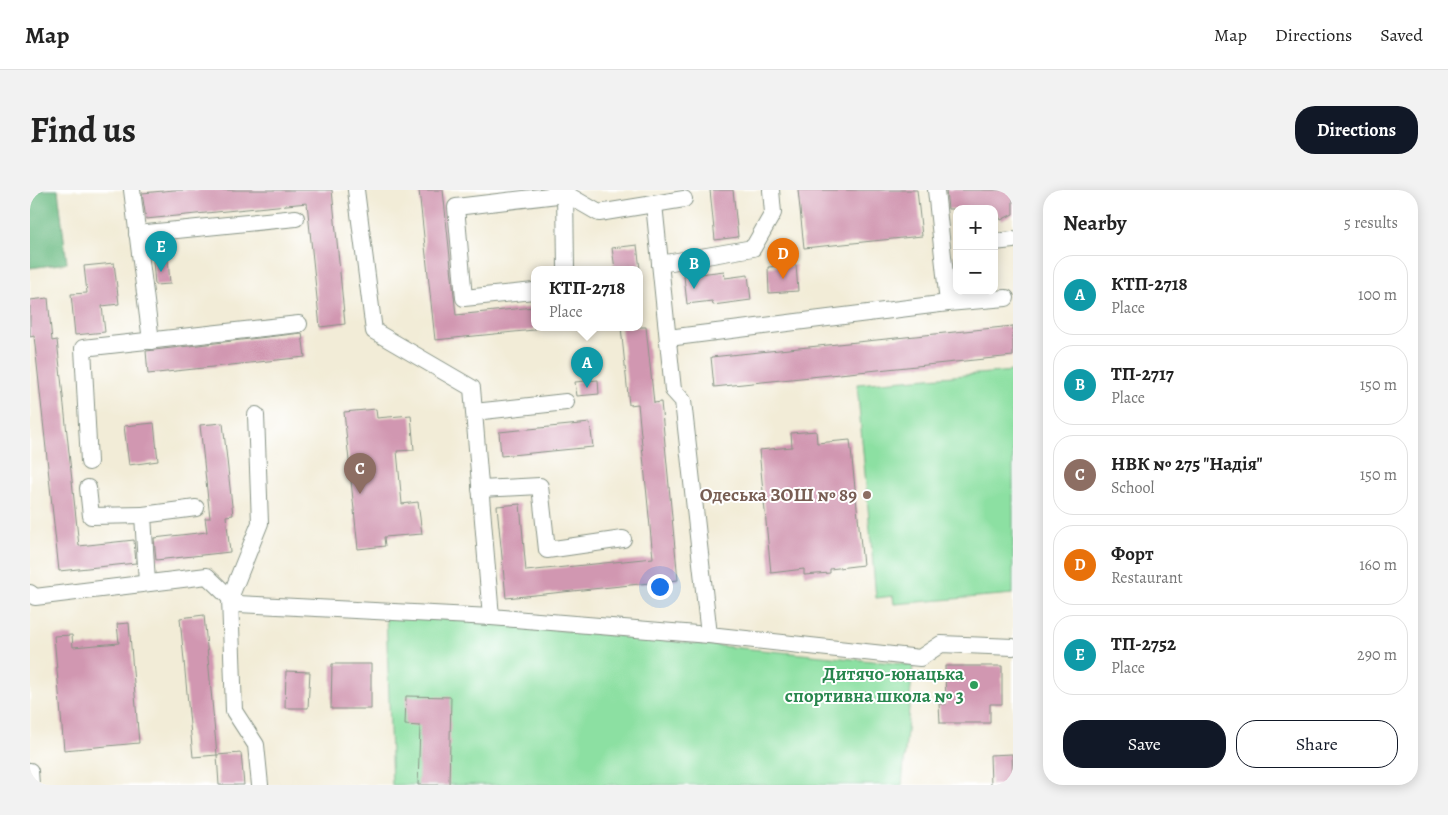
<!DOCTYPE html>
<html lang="en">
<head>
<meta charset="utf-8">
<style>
  body { margin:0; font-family:Alegreya,serif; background:#f2f2f2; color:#222 }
  .controls { position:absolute; right:15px; top:15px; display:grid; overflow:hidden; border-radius:10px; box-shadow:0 2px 12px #0003 }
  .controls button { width:45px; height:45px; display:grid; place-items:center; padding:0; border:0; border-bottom:1px solid #e0e0e0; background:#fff; color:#222; font:25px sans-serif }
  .you { position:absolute; left:629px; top:396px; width:18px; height:18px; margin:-12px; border:4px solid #fff; border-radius:50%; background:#1a73e8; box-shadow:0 0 0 8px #1a73e833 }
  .badge { display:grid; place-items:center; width:32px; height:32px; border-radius:50%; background:#111827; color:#fff; font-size:16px; font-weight:700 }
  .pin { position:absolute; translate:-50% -41px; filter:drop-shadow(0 1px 2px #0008) }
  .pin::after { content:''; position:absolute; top:26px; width:18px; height:15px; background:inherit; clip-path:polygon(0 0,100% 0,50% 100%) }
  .popup { position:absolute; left:501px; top:76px; width:112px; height:65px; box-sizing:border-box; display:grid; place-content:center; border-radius:10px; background:#fff; filter:drop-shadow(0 1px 4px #0005); font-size:16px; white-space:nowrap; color:#767676 }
  .popup b { font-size:19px; color:#222 }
  .popup::after { content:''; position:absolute; left:50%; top:100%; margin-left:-10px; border:10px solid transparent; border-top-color:#fff }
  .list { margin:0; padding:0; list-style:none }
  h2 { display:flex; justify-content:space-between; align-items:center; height:65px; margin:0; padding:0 20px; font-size:21px }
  h2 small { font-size:16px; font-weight:400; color:#767676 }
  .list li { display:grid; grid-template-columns:32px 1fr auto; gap:15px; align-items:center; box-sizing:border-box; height:80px; margin:0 10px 10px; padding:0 10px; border:1px solid #e0e0e0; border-radius:20px }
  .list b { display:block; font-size:19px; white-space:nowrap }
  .list p { margin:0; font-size:16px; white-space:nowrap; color:#767676 }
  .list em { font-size:16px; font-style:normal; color:#767676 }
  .actions { display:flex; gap:10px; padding:15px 20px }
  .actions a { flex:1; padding:11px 0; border:1px solid #111827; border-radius:20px; text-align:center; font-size:18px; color:#111827 }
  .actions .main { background:#111827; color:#fff }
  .map { position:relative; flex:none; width:983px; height:595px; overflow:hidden; border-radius:20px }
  header { display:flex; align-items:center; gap:30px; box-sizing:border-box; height:70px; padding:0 25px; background:#fff; border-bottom:1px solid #e0e0e0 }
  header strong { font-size:24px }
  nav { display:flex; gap:28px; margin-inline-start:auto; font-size:18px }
  .intro { display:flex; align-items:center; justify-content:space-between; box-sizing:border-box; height:120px; padding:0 30px }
  h1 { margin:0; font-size:35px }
  .button { padding:12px 22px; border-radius:20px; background:#111827; color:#fff; font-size:18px; font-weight:700 }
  main { display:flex; gap:30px; padding:0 30px }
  aside { flex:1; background:#fff; border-radius:20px; box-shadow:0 2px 12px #0003 }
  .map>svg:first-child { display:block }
</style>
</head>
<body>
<header>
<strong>Map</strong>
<nav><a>Map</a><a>Directions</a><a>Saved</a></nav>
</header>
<div class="intro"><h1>Find us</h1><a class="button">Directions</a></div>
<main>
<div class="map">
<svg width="983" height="595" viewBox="0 0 983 595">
  <rect width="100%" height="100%" fill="#fff"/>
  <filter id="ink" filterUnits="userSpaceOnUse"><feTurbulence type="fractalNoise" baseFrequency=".02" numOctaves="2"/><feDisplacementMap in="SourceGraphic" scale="10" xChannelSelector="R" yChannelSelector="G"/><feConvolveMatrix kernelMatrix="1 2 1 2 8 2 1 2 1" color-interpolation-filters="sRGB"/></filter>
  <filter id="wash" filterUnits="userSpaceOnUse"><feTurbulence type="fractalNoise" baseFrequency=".0096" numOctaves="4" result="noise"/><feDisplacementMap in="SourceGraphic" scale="20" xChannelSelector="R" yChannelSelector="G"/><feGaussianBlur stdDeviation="1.12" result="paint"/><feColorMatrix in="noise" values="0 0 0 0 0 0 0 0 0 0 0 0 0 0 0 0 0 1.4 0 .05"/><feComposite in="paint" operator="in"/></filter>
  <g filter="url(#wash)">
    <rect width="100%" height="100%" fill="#f2ecd7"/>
    <!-- green -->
    <g fill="#8ce0a2" stroke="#568e6b">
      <polygon points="983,181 983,404 864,414 863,406 846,408 827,194"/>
      <polygon points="356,423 883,475 872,595 362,595"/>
    </g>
    <!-- forest -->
    <polygon fill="#71be88" stroke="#487e5e" points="0,0 28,0 37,73 0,78"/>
    <g id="blocks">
      <!-- building -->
      <g fill="#d197b1">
        <polygon points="144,0 302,0 315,134 290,137 277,13 116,29 112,3"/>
        <polygon points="389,0 413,0 426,125 504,117 504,140 405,150"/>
        <polygon points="680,0 703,0 708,47 685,50"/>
        <polygon points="768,0 887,0 892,46 774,58"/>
        <polygon points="916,0 983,0 983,24 971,30 965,19 918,19"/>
        <polygon points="607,55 610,79 585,79 582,58"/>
        <polygon points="138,69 140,94 125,95 123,71"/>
        <polygon points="84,73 89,114 72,116 75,142 45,145 41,104 57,103 54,76"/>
        <polygon points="766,75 768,101 739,103 738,77"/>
        <polygon points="694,81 695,88 718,85 721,110 683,115 682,111 657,114 654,86"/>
        <polygon points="18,108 22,151 27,150 49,356 104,350 106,373 29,381 4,146 0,147 0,110"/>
        <polygon points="983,136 983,166 684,197 681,167"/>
        <polygon points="591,137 616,137 624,213 631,212 648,390 476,408 467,316 490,314 496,381 623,368 608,214 599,215"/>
        <polygon points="272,143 275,167 118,184 116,161"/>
        <polygon points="568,190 569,204 547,206 545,192"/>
        <polygon points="346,219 347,228 381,225 384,260 367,261 372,314 388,312 392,344 354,347 355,356 328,359 314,222"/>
        <polygon points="124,233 128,271 99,275 94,236"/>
        <polygon points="193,233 203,325 196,326 200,362 126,370 124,348 177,342 175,328 180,328 170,235"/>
        <polygon points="560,233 563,257 471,266 469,242"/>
        <polygon points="786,241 787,253 820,250 833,375 800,379 800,383 774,385 774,379 741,383 729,260 762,257 761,243"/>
        <polygon points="174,425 187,565 163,567 150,428"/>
        <polygon points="99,433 109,553 34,560 24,446 42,445 43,457 89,453 87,434"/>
        <polygon points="302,474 341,474 341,519 301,519"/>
        <polygon points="915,476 972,476 972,514 960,514 960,533 910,533 909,514 916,514"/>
        <polygon points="256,481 280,482 278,518 255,518"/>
        <polygon points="376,506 421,507 419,595 388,595 390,536 375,535"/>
        <polygon points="211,563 214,595 189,595 187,565"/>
        <polygon points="982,564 983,595 961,595 960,565"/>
      </g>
    </g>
  </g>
  <g filter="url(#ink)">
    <use href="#blocks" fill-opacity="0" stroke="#889486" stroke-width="1"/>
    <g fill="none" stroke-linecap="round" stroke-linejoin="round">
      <!-- minor casing -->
      <g stroke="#889486" stroke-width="18">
        <g id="minor">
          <polyline points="102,0 121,151"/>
          <polyline points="326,0 344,141 442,198 461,427"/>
          <polyline points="535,0 536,79"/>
          <polyline points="906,0 918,113"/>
          <polyline points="624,14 643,200 653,211 679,445 890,468 911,454 983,457"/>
          <polyline points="107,44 266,28"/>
          <polyline points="964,52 983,50"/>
          <polyline points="630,74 723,58 743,23 741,0"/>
          <polyline points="504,101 434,108 426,17 536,4 569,23 654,9"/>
          <polyline points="638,148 918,113 976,108"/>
          <polyline points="444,222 536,212"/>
          <polyline points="226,225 230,333 200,408 204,521 226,555 230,595"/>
          <polyline points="59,272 53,158 269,134"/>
          <polyline points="58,298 61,326 113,325"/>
          <polyline points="450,299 510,296 517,360 593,349"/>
          <polyline points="117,393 113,325 166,318"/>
          <polyline points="0,403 5,407 177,386 200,408 208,414 461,427 679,445"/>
          <polyline points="0,581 1,595"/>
        </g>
      </g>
      <!-- minor -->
      <use href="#minor" stroke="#fff" stroke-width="16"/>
    </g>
  </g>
  <!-- markers -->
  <circle fill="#8d6e63" stroke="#fff" stroke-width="2" cx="837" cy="305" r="5"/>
  <circle fill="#2e9e5b" stroke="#fff" stroke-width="2" cx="944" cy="495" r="5"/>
  <g text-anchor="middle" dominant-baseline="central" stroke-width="4" stroke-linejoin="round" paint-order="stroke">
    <!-- education labels -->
    <g font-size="19" font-weight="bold" fill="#785e54" stroke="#fff" text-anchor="end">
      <text x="827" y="305">Одеська ЗОШ № 89</text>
    </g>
    <!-- leisure labels -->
    <g font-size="19" font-weight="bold" fill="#27864d" stroke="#fff" text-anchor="end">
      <text x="934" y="484">Дитячо-юнацька<tspan x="934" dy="22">спортивна школа № 3</tspan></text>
    </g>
  </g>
</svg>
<div class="controls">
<button>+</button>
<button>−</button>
</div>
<div class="you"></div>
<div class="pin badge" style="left:557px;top:198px;background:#0f9aa8">A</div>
<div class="popup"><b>КТП-2718</b>Place</div>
<div class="pin badge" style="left:664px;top:99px;background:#0f9aa8">B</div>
<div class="pin badge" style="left:330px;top:304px;background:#8d6e63">C</div>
<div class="pin badge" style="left:753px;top:89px;background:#e8710a">D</div>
<div class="pin badge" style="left:131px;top:82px;background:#0f9aa8">E</div>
</div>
<aside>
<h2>Nearby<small>5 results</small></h2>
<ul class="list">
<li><span class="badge" style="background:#0f9aa8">A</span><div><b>КТП-2718</b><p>Place</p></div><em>100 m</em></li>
<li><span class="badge" style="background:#0f9aa8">B</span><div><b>ТП-2717</b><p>Place</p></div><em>150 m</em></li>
<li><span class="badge" style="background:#8d6e63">C</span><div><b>НВК № 275 &quot;Надія&quot;</b><p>School</p></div><em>150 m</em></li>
<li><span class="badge" style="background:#e8710a">D</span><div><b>Форт</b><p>Restaurant</p></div><em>160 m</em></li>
<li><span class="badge" style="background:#0f9aa8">E</span><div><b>ТП-2752</b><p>Place</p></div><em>290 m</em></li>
</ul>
<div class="actions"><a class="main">Save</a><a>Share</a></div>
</aside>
</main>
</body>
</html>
